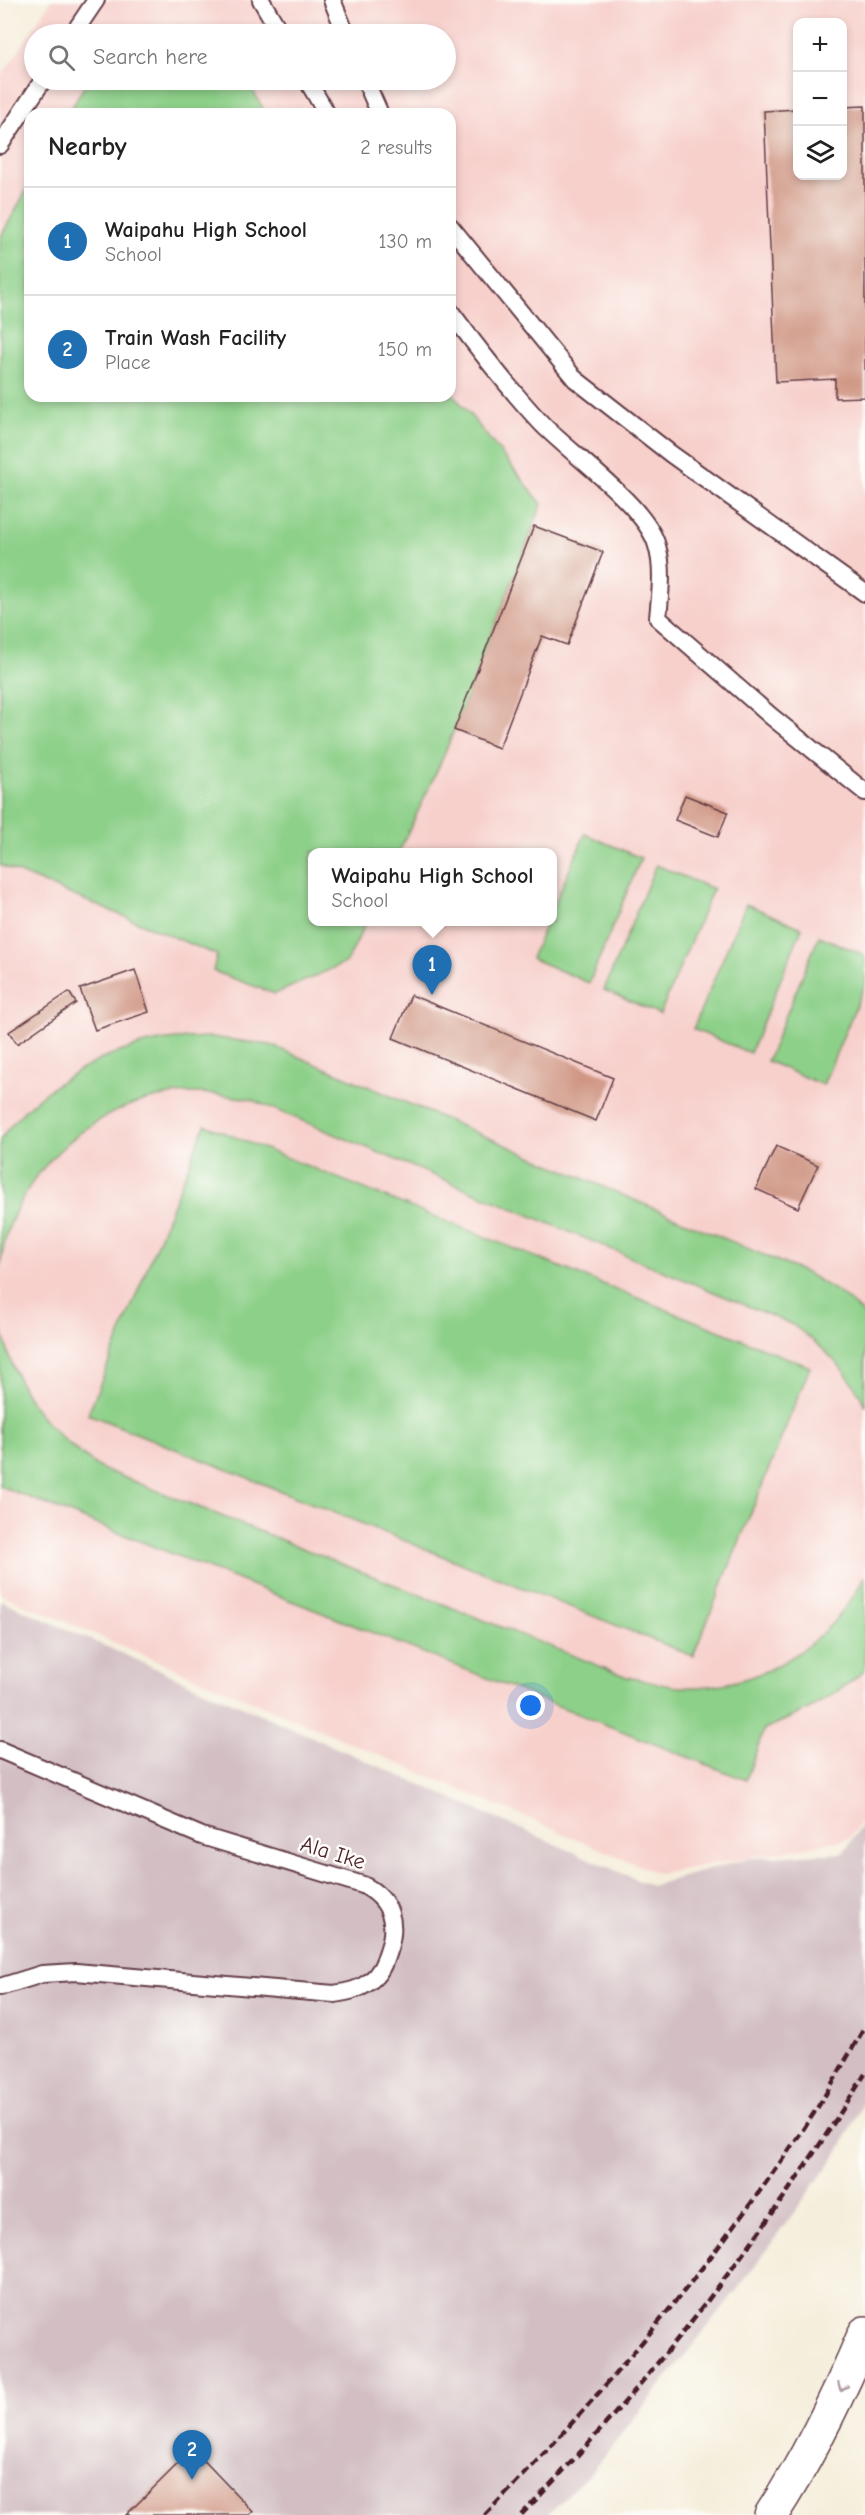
<!DOCTYPE html>
<html lang="en">
<head>
<meta charset="utf-8">
<style>
  body { margin:0; font-family:"Comic Neue",sans-serif; background:#f2f2f2; color:#222 }
  .controls { position:absolute; right:18px; top:18px; display:grid; overflow:hidden; border-radius:12px; box-shadow:0 3px 9px #0003 }
  .controls button { width:54px; height:54px; display:grid; place-items:center; padding:0; border:0; border-bottom:2px solid #e0e0e0; background:#fff; color:#222; font:30px sans-serif }
  .you { position:absolute; left:531px; top:1706px; width:21px; height:21px; margin:-15px; border:4px solid #fff; border-radius:50%; background:#1a73e8; box-shadow:0 0 0 9px #1a73e833 }
  .badge { display:grid; place-items:center; width:39px; height:39px; border-radius:50%; background:#1f6fb2; color:#fff; font-size:20px; font-weight:700 }
  .pin { position:absolute; translate:-50% -50px; filter:drop-shadow(0 2px 3px #0008) }
  .pin::after { content:''; position:absolute; top:32px; width:21px; height:18px; background:inherit; clip-path:polygon(0 0,100% 0,50% 100%) }
  .popup { position:absolute; left:308px; top:848px; width:249px; height:78px; box-sizing:border-box; display:grid; place-content:center; border-radius:12px; background:#fff; filter:drop-shadow(0 2px 4px #0005); font-size:20px; white-space:nowrap; color:#767676 }
  .popup b { font-size:22px; color:#222 }
  .popup::after { content:''; position:absolute; left:50%; top:100%; margin-left:-12px; border:12px solid transparent; border-top-color:#fff }
  .list { margin:0; padding:0; list-style:none }
  h2 { display:flex; justify-content:space-between; align-items:center; height:78px; margin:0; padding:0 24px; font-size:26px }
  h2 small { font-size:20px; font-weight:400; color:#767676 }
  .list li { display:grid; grid-template-columns:39px 1fr auto; gap:18px; align-items:center; box-sizing:border-box; height:108px; padding:0 24px; border-top:2px solid #e0e0e0 }
  .list b { display:block; font-size:22px; white-space:nowrap }
  .list p { margin:0; font-size:20px; white-space:nowrap; color:#767676 }
  .list em { font-size:20px; font-style:normal; color:#767676 }
  .icon { flex:none; width:33px; height:33px; fill:none; stroke:currentColor; stroke-width:2; stroke-linecap:round; stroke-linejoin:round }
  .map { position:relative; flex:none; width:865px; height:2515px; overflow:hidden }
  .search { position:absolute; background:#fff; box-shadow:0 3px 9px #0003; left:24px; top:24px; width:432px; height:66px; display:flex; align-items:center; gap:15px; box-sizing:border-box; padding:0 21px; border-radius:33px; color:#767676; font-size:22px }
  .panel { position:absolute; background:#fff; box-shadow:0 3px 9px #0003; left:24px; top:108px; width:432px; height:294px; border-radius:18px }
  .map>svg:first-child { display:block }
</style>
</head>
<body>
<div class="map">
<svg width="865" height="2515" viewBox="0 0 865 2515">
  <rect width="100%" height="100%" fill="#fdfcf7"/>
  <filter id="ink" filterUnits="userSpaceOnUse"><feTurbulence type="fractalNoise" baseFrequency=".0167" numOctaves="2"/><feDisplacementMap in="SourceGraphic" scale="12" xChannelSelector="R" yChannelSelector="G"/><feConvolveMatrix kernelMatrix="1 2 1 2 8 2 1 2 1" color-interpolation-filters="sRGB"/></filter>
  <filter id="wash" filterUnits="userSpaceOnUse"><feTurbulence type="fractalNoise" baseFrequency=".008" numOctaves="4" result="noise"/><feDisplacementMap in="SourceGraphic" scale="24" xChannelSelector="R" yChannelSelector="G"/><feGaussianBlur stdDeviation="1.35" result="paint"/><feColorMatrix in="noise" values="0 0 0 0 0 0 0 0 0 0 0 0 0 0 0 0 0 1.4 0 .05"/><feComposite in="paint" operator="in"/></filter>
  <g filter="url(#wash)">
    <rect width="100%" height="100%" fill="#f5eedc"/>
    <!-- built -->
    <path fill="#f7d0cc" fill-rule="evenodd" d="M52 0H865V1815L849 1839 659 1874 0 1594V78ZM798 22H842V176H798ZM34 34H446V80H34ZM30 114H450V396H30ZM312 852H552V922H312Z"/>
    <!-- industrial -->
    <polygon fill="#d2bec3" points="0,1600 651,1886 750,1858 843,1853 865,1820 865,2099 839,2151 740,2286 593,2470 547,2515 0,2515"/>
    <!-- green -->
    <g fill="#8dd089" stroke="#6c785a" stroke-width="1.5">
      <polygon points="180,26 198,34 134,34"/>
      <polygon points="88,80 247,80 266,114 68,114"/>
      <polygon points="30,184 30,396 450,396 450,390 542,504 445,753 399,852 312,852 312,922 366,922 347,962 275,994 213,971 217,955 0,865 0,238"/>
      <polygon points="585,834 641,858 589,983 531,958 547,922 552,922 552,910"/>
      <polygon points="656,865 713,889 660,1014 604,990"/>
      <polygon points="746,904 802,928 750,1053 693,1029"/>
      <polygon points="819,936 865,955 865,984 823,1085 767,1061"/>
      <path d="M211 1037 271 1045 808 1274 841 1294 865 1315V1406C851 1372 822 1346 793 1325L250 1099C226 1096 202 1091 177 1094 98 1103 30 1161 6 1236 3 1246 2 1257 0 1267V1140C31 1094 86 1061 138 1046 162 1039 187 1038 211 1037Z"/>
      <polygon points="205,1125 810,1367 693,1656 88,1414"/>
      <path d="M0 1319C13 1390 41 1427 100 1468L627 1677C644 1680 663 1686 681 1687 761 1690 829 1645 865 1576V1670C834 1697 802 1714 764 1729L746 1780 0 1486Z"/>
    </g>
    <g id="blocks">
      <!-- building -->
      <g fill="#d09785">
        <polygon points="865,106 865,397 835,398 835,379 776,382 764,111 798,109 798,176 842,176 842,107"/>
        <polygon points="534,526 603,552 567,645 542,636 499,748 454,730"/>
        <polygon points="685,795 728,812 718,837 675,820"/>
        <polygon points="135,970 149,1012 95,1030 80,989"/>
        <polygon points="69,992 76,1003 17,1044 9,1032"/>
        <polygon points="411,995 613,1078 596,1121 393,1038"/>
        <polygon points="776,1146 818,1165 798,1208 756,1189"/>
        <polygon points="193,2449 253,2512 249,2515 126,2515"/>
      </g>
    </g>
  </g>
  <g filter="url(#ink)">
    <use href="#blocks" fill-opacity="0" stroke="#643e46" stroke-width="1.5"/>
    <g fill="none" stroke-linecap="round" stroke-linejoin="round">
      <!-- service casing -->
      <g stroke="#643e46" stroke-width="20">
        <g id="service">
          <polyline points="261,0 281,34"/>
          <polyline points="332,0 346,34"/>
          <polyline points="73,34 96,0"/>
          <polyline points="307,80 327,114"/>
          <polyline points="365,80 380,114"/>
          <polyline points="0,145 43,80"/>
          <polyline points="450,226 575,379 671,454 865,593"/>
          <path d="M450 311C479 350 509 389 542 424 571 454 647 507 657 546 664 569 660 595 658 618L772 717 865 792"/>
          <path d="M0 1750 202 1836 363 1885C391 1899 398 1923 388 1951 384 1964 380 1974 369 1982 359 1990 347 1992 334 1994L76 1972 42 1974 0 1987"/>
        </g>
      </g>
      <!-- motorway casing -->
      <g stroke="#643e46" stroke-width="36">
        <path id="motorway" d="M771 2515C809 2457 838 2397 865 2333"/>
      </g>
      <!-- service -->
      <use href="#service" stroke="#fff" stroke-width="16"/>
      <!-- motorway -->
      <use href="#motorway" stroke="#fff" stroke-width="33"/>
      <!-- rail -->
      <g stroke="#4a1f2b" stroke-width="4.5" stroke-dasharray="9 4.5" stroke-linecap="butt">
        <path d="M485 2515C607 2391 718 2257 814 2113 832 2085 848 2055 865 2027"/>
        <path d="M521 2515C652 2381 766 2233 865 2074"/>
      </g>
    </g>
    <!-- one-way arrows -->
    <defs><path id="oneway-chevron" d="M-2-3.5L2.5 0L-2 3.5" fill="none" stroke-width="1.6" stroke-linecap="round" stroke-linejoin="round" transform="scale(1.5)"/></defs>
    <use stroke="#ae9aa0" href="#oneway-chevron" transform="translate(842 2387) rotate(113)"/>
  </g>
  <g text-anchor="middle" dominant-baseline="central" stroke-width="5" stroke-linejoin="round" paint-order="stroke">
    <!-- street labels -->
    <g font-size="22" fill="#4a1f2b" stroke="#fdfcf7">
      <text transform="translate(333 1853) rotate(17)">Ala Ike</text>
    </g>
  </g>
</svg>
<div class="controls">
<button>+</button>
<button>−</button>
<button><svg class="icon" aria-label="layers" viewBox="0 0 24 24"><path d="M12 4l9 5-9 5-9-5zM3 14l9 5 9-5"/></svg></button>
</div>
<div class="you"></div>
<div class="pin badge" style="left:432px;top:995px">1</div>
<div class="popup"><b>Waipahu High School</b>School</div>
<div class="pin badge" style="left:192px;top:2480px">2</div>
<div class="search"><svg class="icon" aria-label="search" viewBox="0 0 24 24"><circle cx="10" cy="10" r="6"/><path d="M15 15l6 6"/></svg>Search here</div>
<section class="panel">
<h2>Nearby<small>2 results</small></h2>
<ul class="list">
<li><span class="badge">1</span><div><b>Waipahu High School</b><p>School</p></div><em>130 m</em></li>
<li><span class="badge">2</span><div><b>Train Wash Facility</b><p>Place</p></div><em>150 m</em></li>
</ul>
</section>
</div>
</body>
</html>
